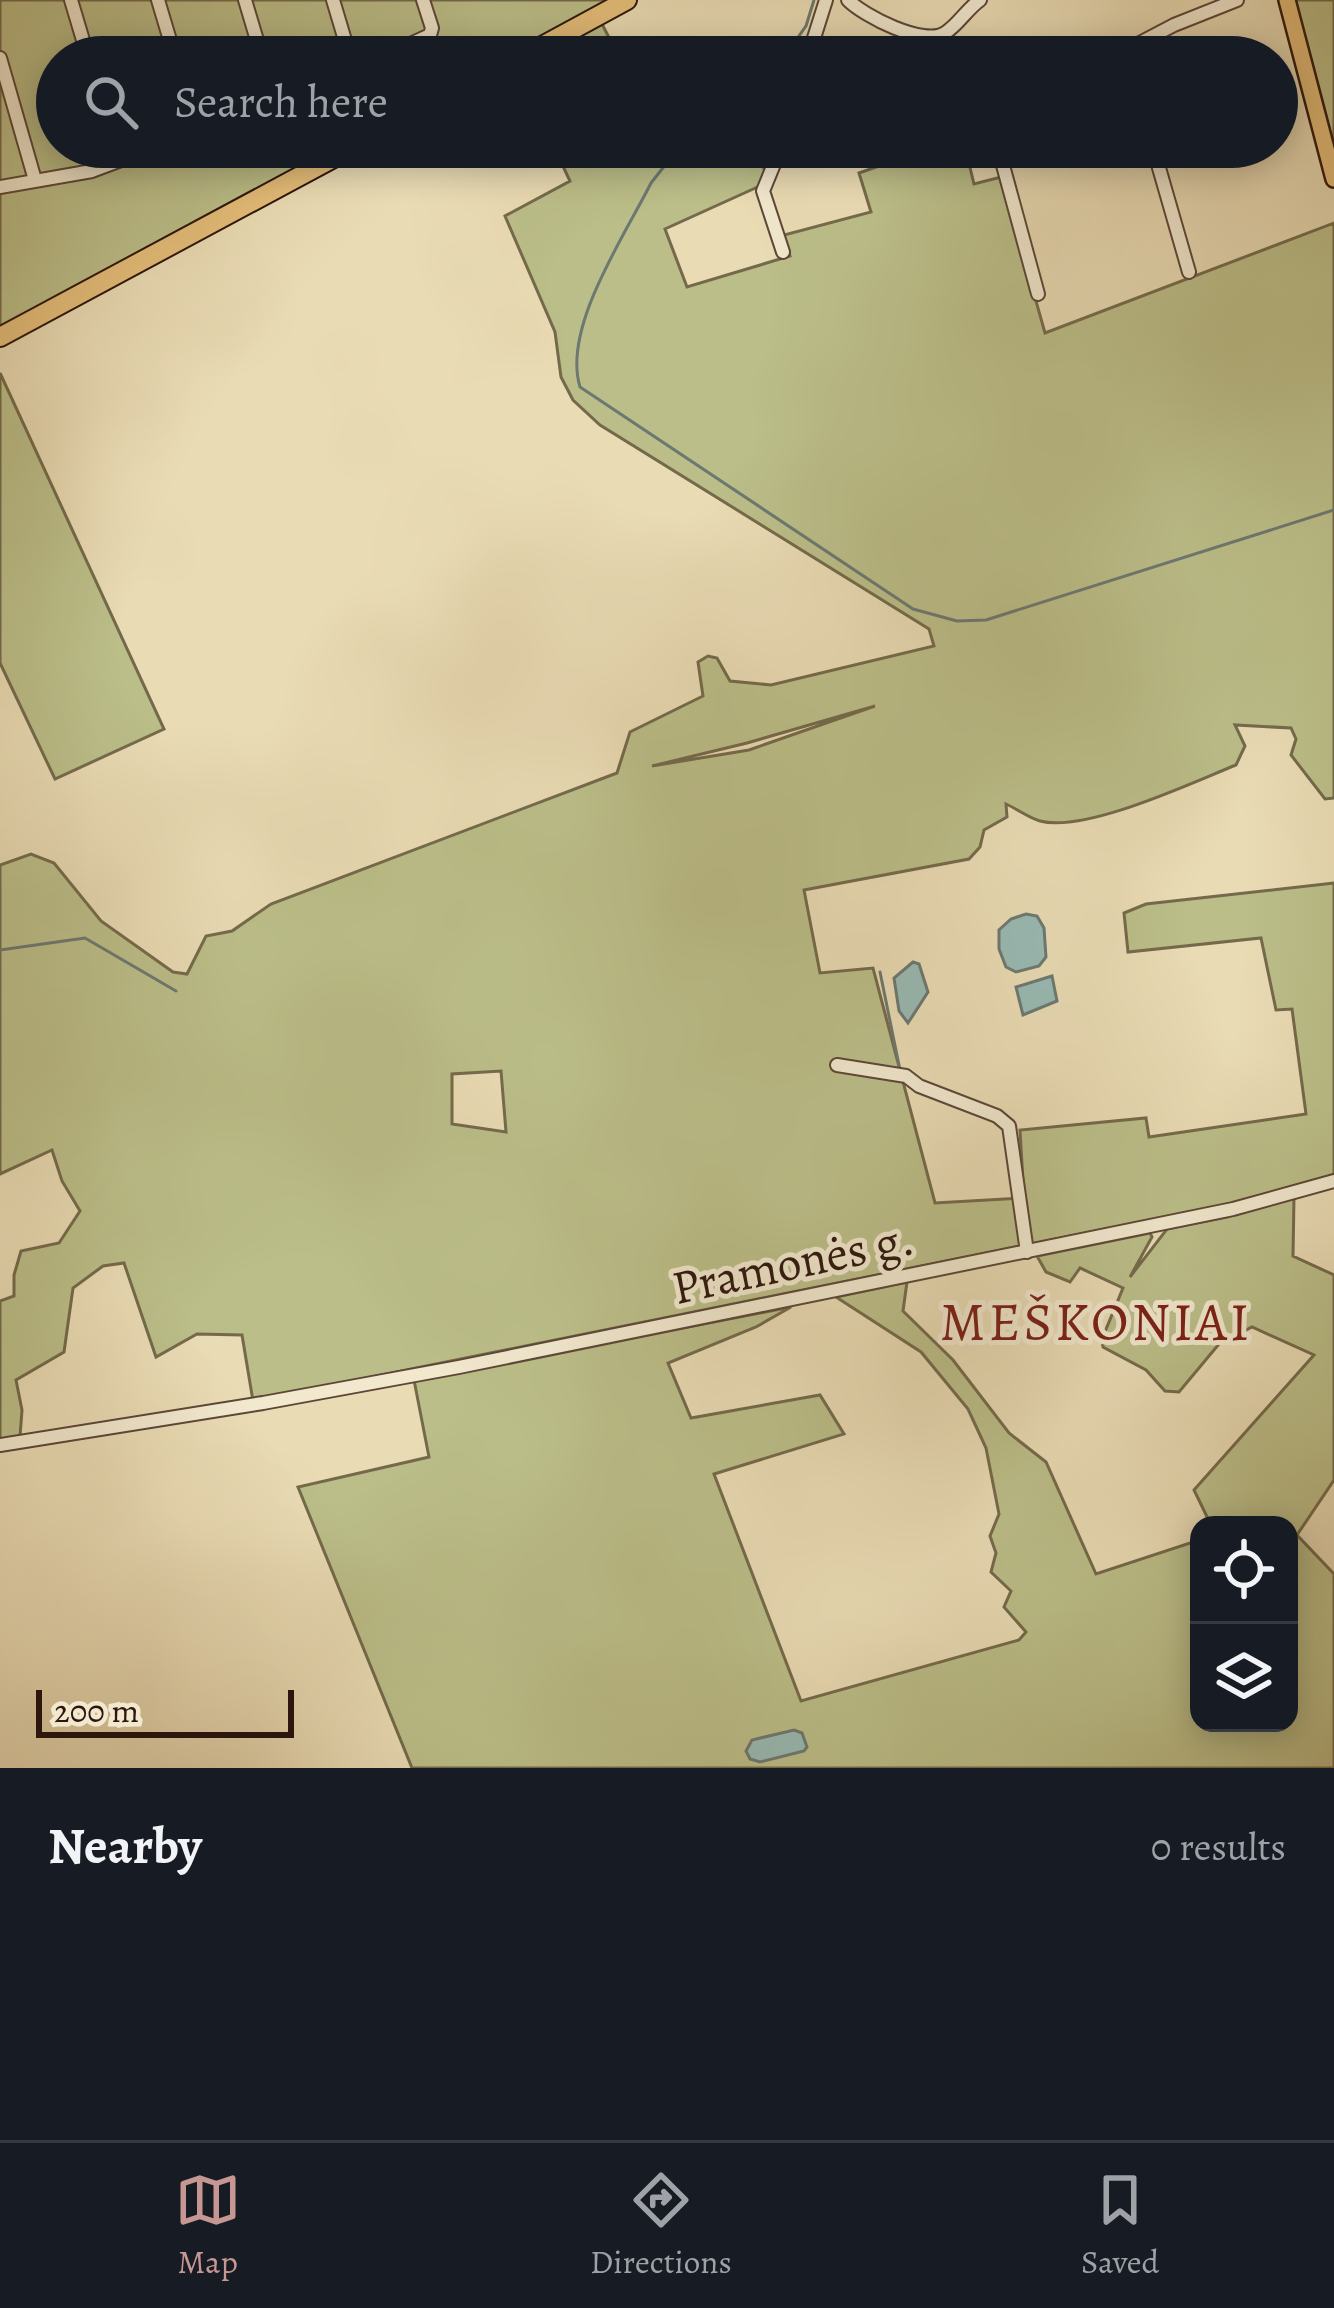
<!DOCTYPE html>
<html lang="en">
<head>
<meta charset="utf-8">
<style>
  body { margin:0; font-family:Alegreya,serif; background:#20242c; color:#f1f3f6 }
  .controls { position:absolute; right:36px; bottom:36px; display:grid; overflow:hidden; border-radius:24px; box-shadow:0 6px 30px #0003 }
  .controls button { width:108px; height:108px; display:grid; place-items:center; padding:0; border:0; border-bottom:3px solid #363941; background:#171b24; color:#f1f3f6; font:60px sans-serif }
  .scale { position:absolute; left:36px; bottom:30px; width:258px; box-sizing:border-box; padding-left:12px; border:6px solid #2d160d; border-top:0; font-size:33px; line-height:42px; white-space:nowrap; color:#2d160d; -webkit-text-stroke:9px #f1e8ce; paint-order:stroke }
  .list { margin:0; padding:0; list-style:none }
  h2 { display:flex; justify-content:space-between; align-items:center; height:156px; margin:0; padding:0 48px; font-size:51px }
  h2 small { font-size:39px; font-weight:400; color:#9ea1a6 }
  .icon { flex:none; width:66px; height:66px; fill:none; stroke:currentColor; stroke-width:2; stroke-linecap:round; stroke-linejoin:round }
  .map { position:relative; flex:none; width:1334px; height:1768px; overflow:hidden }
  .search { position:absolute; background:#171b24; box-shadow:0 6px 30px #0003; left:36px; right:36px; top:36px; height:132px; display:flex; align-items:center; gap:30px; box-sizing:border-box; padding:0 42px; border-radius:66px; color:#9ea1a6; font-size:45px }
  .sheet { height:372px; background:#171b24 }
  nav { display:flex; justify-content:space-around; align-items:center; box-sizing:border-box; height:168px; border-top:3px solid #363941; background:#171b24; font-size:33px; color:#9ea1a6 }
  nav a { display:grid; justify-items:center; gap:6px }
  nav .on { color:#c59692 }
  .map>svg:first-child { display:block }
</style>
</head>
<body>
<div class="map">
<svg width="1334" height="1768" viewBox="0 0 1334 1768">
  <rect width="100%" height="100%" fill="#e9dbb4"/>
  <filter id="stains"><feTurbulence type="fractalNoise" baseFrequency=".00167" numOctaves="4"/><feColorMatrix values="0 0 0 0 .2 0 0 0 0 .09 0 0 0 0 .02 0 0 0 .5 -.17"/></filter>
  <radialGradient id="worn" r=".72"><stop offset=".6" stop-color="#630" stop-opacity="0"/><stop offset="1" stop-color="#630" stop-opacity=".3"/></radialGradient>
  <!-- green -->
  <g fill="#bbbe89" stroke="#746a4b" stroke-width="3" fill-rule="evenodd">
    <polygon points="0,0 616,0 509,57 57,57 57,147 339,147 0,328"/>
    <polygon points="1292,0 1334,0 1334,165"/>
    <polygon points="602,24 619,57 603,57 593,40 559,57 541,57"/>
    <path d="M554 147H665L668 152 677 147H754L766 173 762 185 665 229 687 287 790 256 784 235 871 212 859 173 933 147H965L974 184 1001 177 1045 333 1334 223V798L1325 799 1291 755 1296 739 1291 728 1235 725 1245 746 1236 765C1191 783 1085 833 1040 821 1029 818 1017 809 1006 804L1007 817 984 830 980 847 969 859 804 890 820 973 873 968 935 1203 1024 1198 1020 1130 1146 1118 1149 1137 1306 1114 1292 1009 1276 1010 1261 938 1128 952 1124 913 1146 904 1334 883V1175L1234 1203 253 1401 242 1335 197 1334 156 1357 124 1263 103 1266 73 1288 64 1352 16 1380 22 1410 20 1436 0 1440V1301L14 1296V1275L21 1251 59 1243 80 1211 62 1181 52 1150 0 1174V865L31 854 54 863 101 921 173 972 187 974 206 936 232 931 271 904 617 773 630 732 703 696 698 662 708 656 717 658 730 681 771 685 934 646 929 629 600 425 573 400 561 377 555 332 505 216 570 181ZM875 706 749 750 652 766 747 743ZM501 1071 506 1132 452 1124V1074Z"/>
    <polygon points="0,373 164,729 55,779 0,663"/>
    <polygon points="1294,1197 1293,1256 1334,1275 1334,1480 1297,1535 1334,1574 1334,1768 412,1768 298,1487 429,1457 414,1380 791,1307 756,1327 668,1363 691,1418 820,1395 844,1434 714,1474 801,1701 1019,1640 1026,1632 1004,1607 1011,1591 991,1572 996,1553 990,1536 999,1514 986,1448 968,1409 921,1352 836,1297 907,1282 903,1311 953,1360 1009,1433 1046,1462 1096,1574 1199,1540 1199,1723 1289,1723 1289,1525 1211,1525 1194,1490 1314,1355 1252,1327 1219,1344 1179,1392 1165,1391 1146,1370 1103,1347 1102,1339 1123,1288 1080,1268 1070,1282 1046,1272 1037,1256 1150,1233 1152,1237 1130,1277 1167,1229 1227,1217"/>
  </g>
  <!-- water -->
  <g fill="#98bab3" stroke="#6d7871" stroke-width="3">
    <polygon points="1026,914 1037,916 1044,928 1046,957 1039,966 1016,972 1006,967 999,949 999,930 1011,919"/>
    <polygon points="913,962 919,964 928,992 908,1023 899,1011 894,978"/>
    <polygon points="1052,976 1057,1001 1023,1015 1016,987"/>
    <polygon points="794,1730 802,1733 807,1747 804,1751 760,1762 750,1759 746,1751 752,1740"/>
  </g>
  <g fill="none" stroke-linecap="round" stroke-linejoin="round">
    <!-- stream -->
    <g stroke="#6d7871" stroke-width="3">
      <polyline points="784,57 806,26 814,0"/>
      <path d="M701 147 666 164 651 183C624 237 562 328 580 387L913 609 957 621 986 620 1334 510"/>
      <polyline points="0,950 85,938 176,991"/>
      <polyline points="880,972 900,1070"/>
    </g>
    <!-- minor casing -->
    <g stroke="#5c4737" stroke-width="16">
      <g id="minor">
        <polyline points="71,0 88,57"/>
        <polyline points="158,0 175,57"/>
        <polyline points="245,0 262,57"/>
        <polyline points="333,0 350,57"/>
        <path d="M848 0C864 16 924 47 945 33 958 25 967 9 980 0"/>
        <polyline points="382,57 430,35 432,28 423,0"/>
        <polyline points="808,57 826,0"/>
        <polyline points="1113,57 1174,25 1237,0"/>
        <polyline points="0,58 35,180"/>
        <polyline points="781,147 763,191 783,252"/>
        <polyline points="998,147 1038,294"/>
        <polyline points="1153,147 1189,272"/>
        <polyline points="0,187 92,171 156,147"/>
        <polyline points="837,1065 906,1076 919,1086 997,1116 1009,1126 1027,1252"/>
        <polyline points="0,1445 263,1403 459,1367 1233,1209 1334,1181"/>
      </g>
    </g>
    <!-- major casing -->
    <g stroke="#2d160d" stroke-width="20">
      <polyline id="major" points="1287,0 1334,179"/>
    </g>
    <!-- highway casing -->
    <g stroke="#2d160d" stroke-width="22">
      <g id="highway">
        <polyline points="522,57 627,0"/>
        <polyline points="0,337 354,147"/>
      </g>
    </g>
    <!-- minor -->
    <use href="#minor" stroke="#f1e8ce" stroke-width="12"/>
    <!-- major -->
    <use href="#major" stroke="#e4be7a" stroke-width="15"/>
    <!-- highway -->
    <use href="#highway" stroke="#e4be7a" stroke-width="18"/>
  </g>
  <g text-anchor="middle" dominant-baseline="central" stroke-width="10" stroke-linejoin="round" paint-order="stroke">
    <!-- street labels -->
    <g font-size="48" fill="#2d160d" stroke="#f1e8ce">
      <text transform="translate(793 1263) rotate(-12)">Pramonės g.</text>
    </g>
    <!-- quarter labels -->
    <g font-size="54" letter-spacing="3" fill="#7a1f14" stroke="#f1e8ce">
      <text x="1096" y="1322">MEŠKONIAI</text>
    </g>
  </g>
  <rect width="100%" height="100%" filter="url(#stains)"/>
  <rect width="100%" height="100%" fill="url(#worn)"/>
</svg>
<div class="controls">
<button><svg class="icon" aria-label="locate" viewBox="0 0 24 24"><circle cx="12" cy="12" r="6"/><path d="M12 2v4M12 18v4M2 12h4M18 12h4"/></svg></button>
<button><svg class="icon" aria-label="layers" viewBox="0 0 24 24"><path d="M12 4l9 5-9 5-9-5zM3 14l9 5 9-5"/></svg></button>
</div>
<div class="scale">200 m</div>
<div class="search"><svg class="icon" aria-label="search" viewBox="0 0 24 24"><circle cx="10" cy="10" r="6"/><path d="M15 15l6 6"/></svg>Search here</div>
</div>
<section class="sheet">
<h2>Nearby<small>0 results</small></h2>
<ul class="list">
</ul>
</section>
<nav>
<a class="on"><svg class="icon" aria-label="map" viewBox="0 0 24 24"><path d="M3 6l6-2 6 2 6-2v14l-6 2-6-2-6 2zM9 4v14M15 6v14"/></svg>Map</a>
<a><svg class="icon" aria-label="directions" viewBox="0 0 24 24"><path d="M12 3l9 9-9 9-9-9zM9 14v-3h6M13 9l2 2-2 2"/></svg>Directions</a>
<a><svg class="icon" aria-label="saved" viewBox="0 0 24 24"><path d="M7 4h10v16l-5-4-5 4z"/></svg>Saved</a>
</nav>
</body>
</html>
